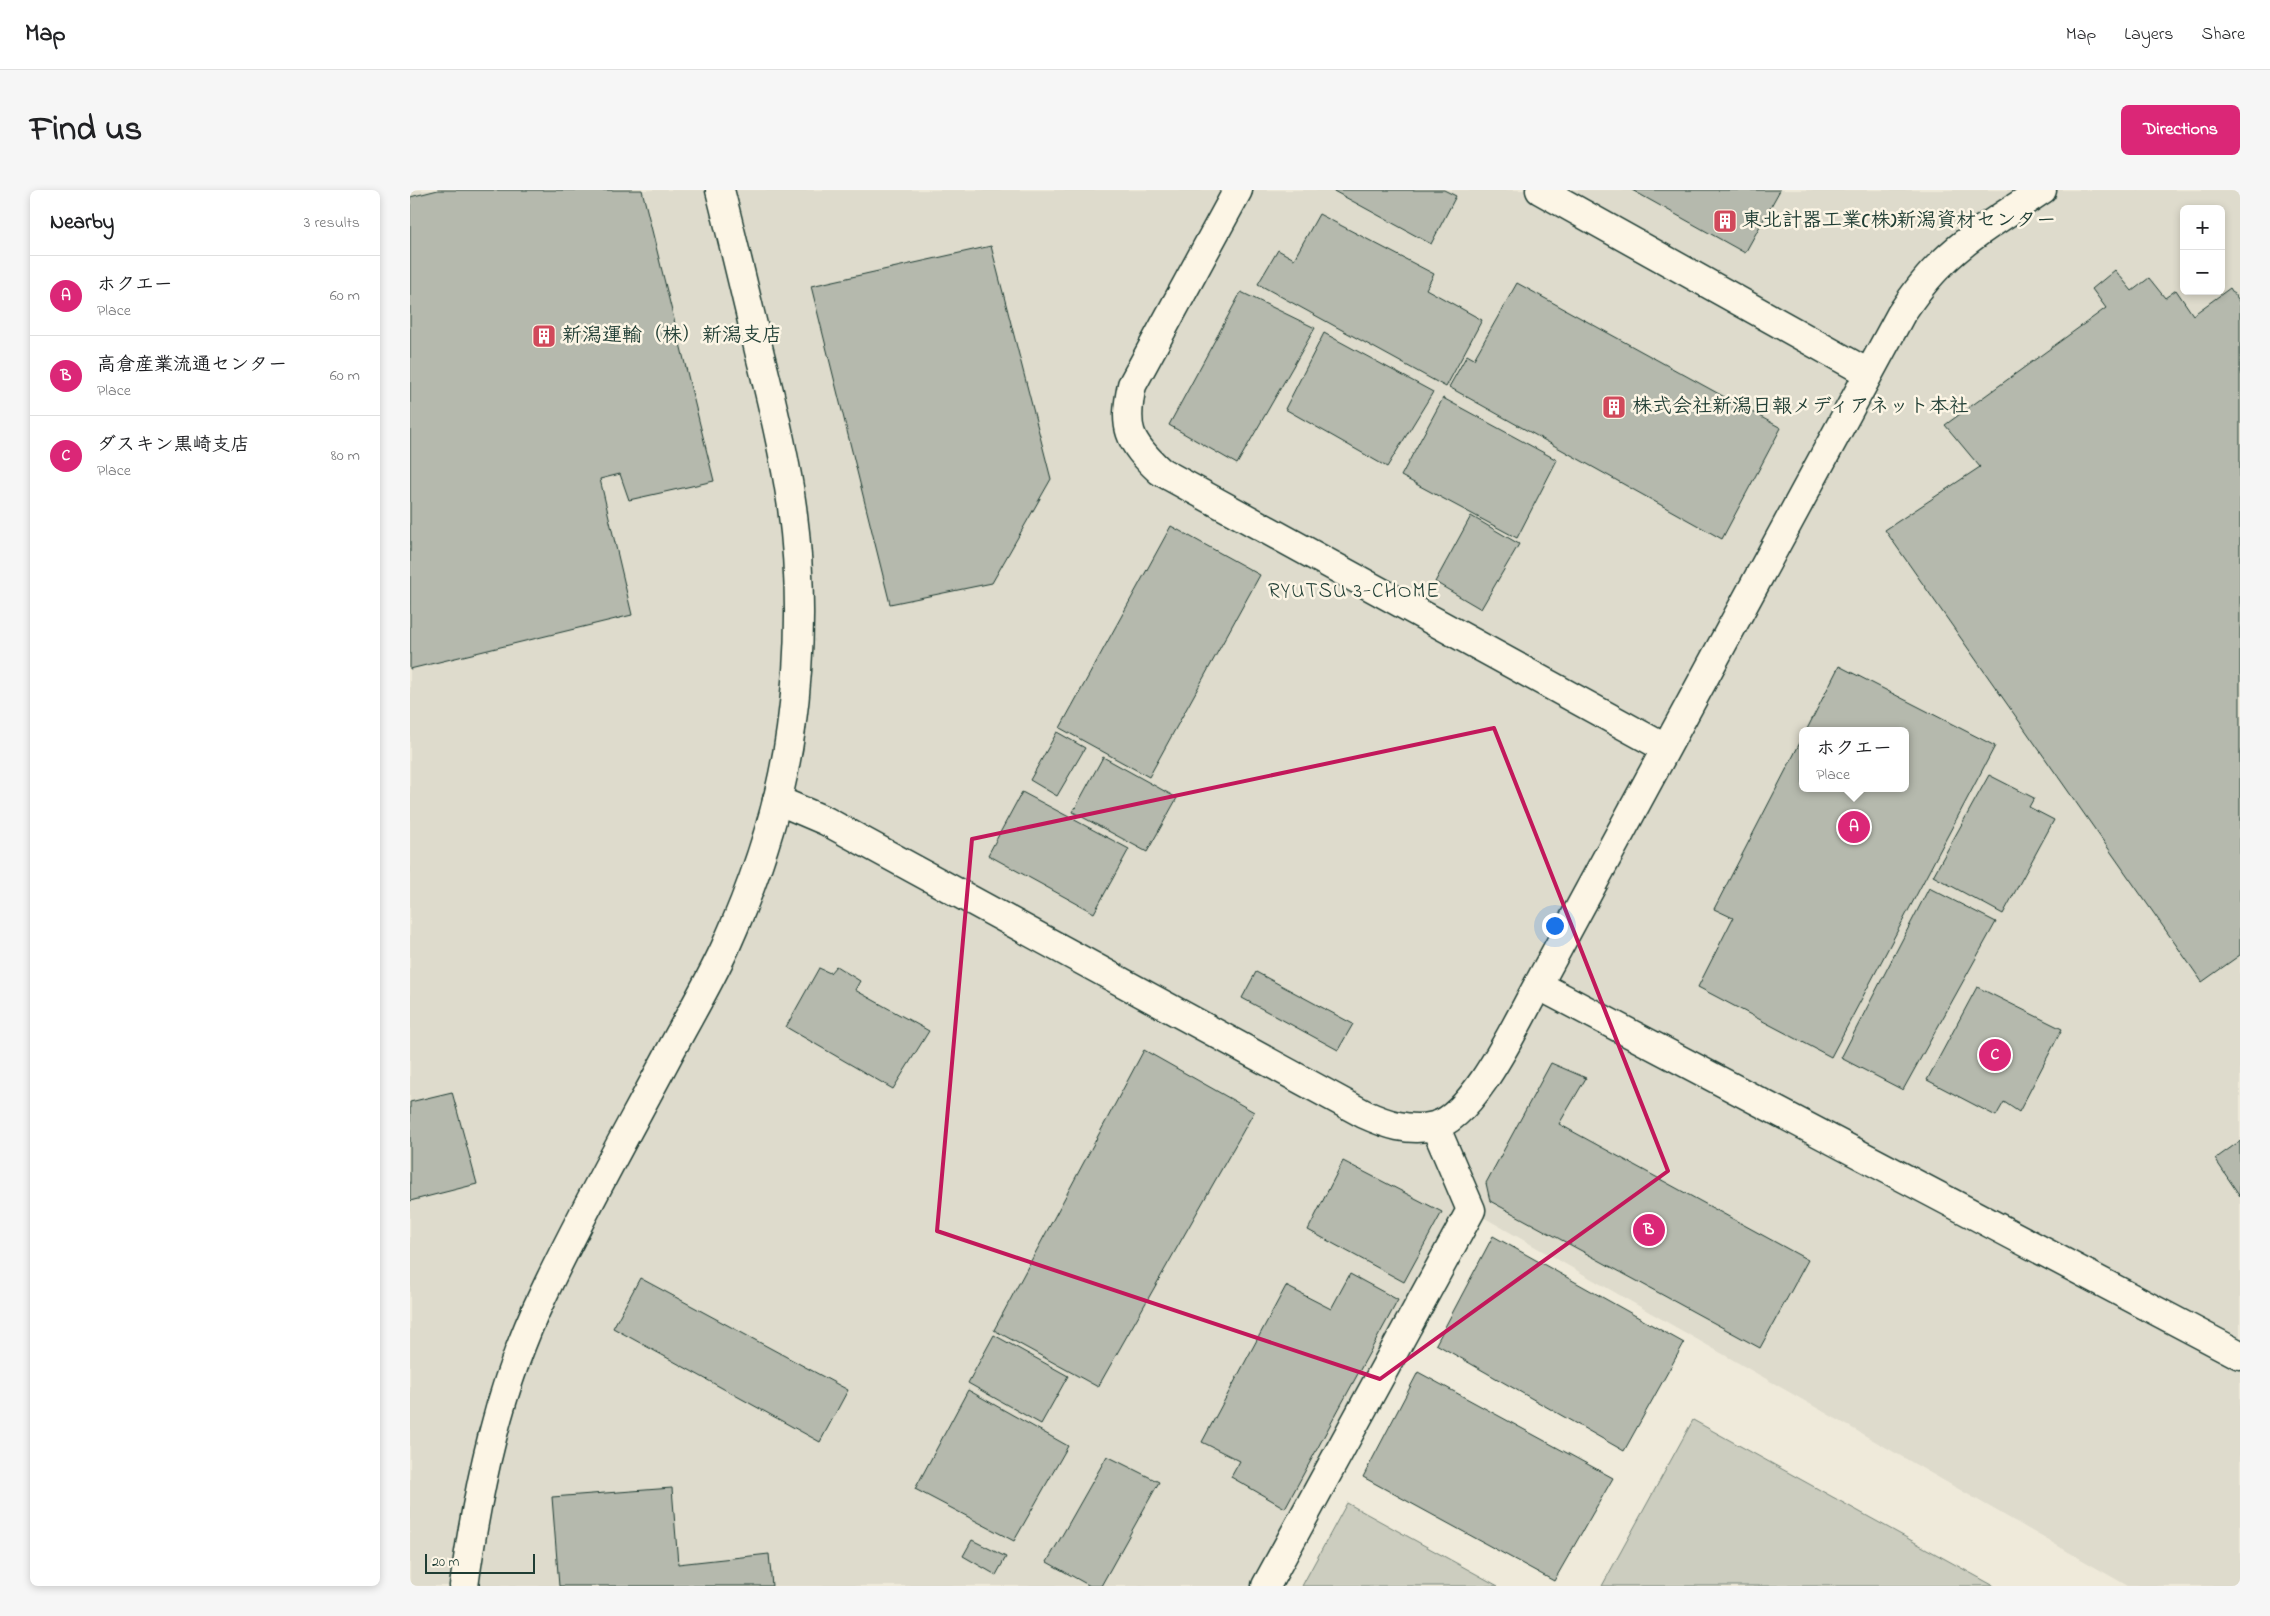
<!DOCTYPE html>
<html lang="en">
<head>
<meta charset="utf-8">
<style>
  body { margin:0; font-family:"Indie Flower","Klee One",sans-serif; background:#f6f6f6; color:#202124 }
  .controls { position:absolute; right:15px; top:15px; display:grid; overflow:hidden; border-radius:8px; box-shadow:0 2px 8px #0003 }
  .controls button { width:45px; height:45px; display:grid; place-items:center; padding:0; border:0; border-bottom:1px solid #e0e0e0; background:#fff; color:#202124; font:25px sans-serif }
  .scale { position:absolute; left:15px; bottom:12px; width:110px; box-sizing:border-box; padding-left:5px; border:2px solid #1f3d34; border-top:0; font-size:14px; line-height:18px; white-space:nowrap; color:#1f3d34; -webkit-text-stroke:4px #fcf5e5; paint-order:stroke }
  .you { position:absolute; left:1144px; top:735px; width:18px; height:18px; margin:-12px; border:4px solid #fff; border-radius:50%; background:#1a73e8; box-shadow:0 0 0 8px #1a73e833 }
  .badge { display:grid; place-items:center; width:32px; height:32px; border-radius:50%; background:#db2777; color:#fff; font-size:16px; font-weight:700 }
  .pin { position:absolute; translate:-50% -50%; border:2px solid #fff; box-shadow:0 1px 5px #0006 }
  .popup { position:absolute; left:1389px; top:537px; width:110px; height:65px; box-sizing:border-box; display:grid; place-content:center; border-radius:8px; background:#fff; filter:drop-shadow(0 1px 4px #0005); font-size:16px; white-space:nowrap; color:#757577 }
  .popup b { font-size:19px; color:#202124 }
  .popup::after { content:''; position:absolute; left:50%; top:100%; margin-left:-10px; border:10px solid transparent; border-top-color:#fff }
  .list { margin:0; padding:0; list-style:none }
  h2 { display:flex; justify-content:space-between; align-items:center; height:65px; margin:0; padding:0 20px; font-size:21px }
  h2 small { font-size:16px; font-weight:400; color:#757577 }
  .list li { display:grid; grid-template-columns:32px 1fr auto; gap:15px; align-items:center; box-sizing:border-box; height:80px; padding:0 20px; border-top:1px solid #e0e0e0 }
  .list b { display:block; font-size:19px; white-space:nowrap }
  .list p { margin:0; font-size:16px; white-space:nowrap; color:#757577 }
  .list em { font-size:16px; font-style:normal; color:#757577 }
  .map { position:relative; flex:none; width:1830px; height:1396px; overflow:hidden; border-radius:8px }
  header { display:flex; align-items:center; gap:30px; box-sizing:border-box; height:70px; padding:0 25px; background:#fff; border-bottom:1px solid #e0e0e0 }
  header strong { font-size:24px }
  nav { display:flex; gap:28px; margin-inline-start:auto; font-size:18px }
  .intro { display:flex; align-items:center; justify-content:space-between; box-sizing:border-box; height:120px; padding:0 30px }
  h1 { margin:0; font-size:35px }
  .button { padding:12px 22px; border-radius:8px; background:#db2777; color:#fff; font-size:18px; font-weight:700 }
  main { display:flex; gap:30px; padding:0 30px }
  aside { flex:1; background:#fff; border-radius:8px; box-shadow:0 2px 8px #0003 }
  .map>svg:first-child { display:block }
</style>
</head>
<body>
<header>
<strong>Map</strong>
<nav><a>Map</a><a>Layers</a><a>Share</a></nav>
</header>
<div class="intro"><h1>Find us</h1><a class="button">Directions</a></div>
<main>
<aside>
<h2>Nearby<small>3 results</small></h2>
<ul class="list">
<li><span class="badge">A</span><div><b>ホクエー</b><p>Place</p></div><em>60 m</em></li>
<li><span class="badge">B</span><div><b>高倉産業流通センター</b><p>Place</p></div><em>60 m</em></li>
<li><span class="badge">C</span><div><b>ダスキン黒崎支店</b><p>Place</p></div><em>80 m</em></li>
</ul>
</aside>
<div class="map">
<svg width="1830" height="1396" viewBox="0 0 1830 1396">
  <rect width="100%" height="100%" fill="#efeada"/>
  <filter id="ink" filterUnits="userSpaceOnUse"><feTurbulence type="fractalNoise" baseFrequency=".02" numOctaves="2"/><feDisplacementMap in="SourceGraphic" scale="10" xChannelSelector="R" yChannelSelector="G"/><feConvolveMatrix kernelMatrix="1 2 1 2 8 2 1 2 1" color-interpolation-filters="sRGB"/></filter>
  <g filter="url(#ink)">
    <!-- built -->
    <path fill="#dedbcc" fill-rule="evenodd" d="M0 0H1830V1396H1718L1061 1020 857 1396H0ZM1774 19H1811V101H1774ZM1393 541H1495V598H1393Z"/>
    <!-- green -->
    <g fill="#cccdbf" stroke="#76857a">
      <polygon points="1283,1230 1584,1396 1192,1396"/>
      <polygon points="937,1313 1088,1396 892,1396"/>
    </g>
    <!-- building -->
    <g fill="#b5b9ad" stroke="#1f3d34">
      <polygon points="28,0 232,0 304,291 219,310 210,284 190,289 222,425 0,479 0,7"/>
      <polygon points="922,0 1034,0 1046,6 1021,54"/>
      <polygon points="1222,0 1370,0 1335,63"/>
      <polygon points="909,24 1024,84 1016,99 1072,130 1036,197 848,94 868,60 884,69"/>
      <polygon points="581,56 641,289 582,393 480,414 401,96"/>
      <polygon points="1705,80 1722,101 1739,88 1755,108 1766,100 1783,125 1820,98 1830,113 1830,765 1792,792 1475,340 1570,277 1535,235 1696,118 1682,99"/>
      <polygon points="1107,93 1371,238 1312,349 1039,197 1057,165 1064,169"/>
      <polygon points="831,102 905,138 827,274 759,235"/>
      <polygon points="914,143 1023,202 977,277 875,219"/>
      <polygon points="1033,208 1147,270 1107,348 991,286"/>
      <polygon points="1061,326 1109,354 1071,419 1025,392"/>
      <polygon points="761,336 850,385 739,587 650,538"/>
      <polygon points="1429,476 1585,556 1421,867 1288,797 1323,728 1304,719 1393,547 1393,598 1495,598 1495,541 1396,541"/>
      <polygon points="647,542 675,558 647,606 620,590"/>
      <polygon points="693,567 767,608 737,662 663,622"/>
      <polygon points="1579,585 1624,608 1619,617 1644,630 1593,724 1523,686"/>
      <polygon points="612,602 719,659 684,723 578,665"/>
      <polygon points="1519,698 1586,732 1493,900 1431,868"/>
      <polygon points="426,776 450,791 445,800 519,841 483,899 376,837 409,778 420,783"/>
      <polygon points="846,782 943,834 928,860 832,808"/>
      <polygon points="1567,797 1652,839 1609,922 1594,912 1586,926 1517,890"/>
      <polygon points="734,860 844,922 688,1197 584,1140"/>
      <polygon points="1141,873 1176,888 1149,934 1398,1070 1350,1158 1080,1011 1076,993"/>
      <polygon points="42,902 67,994 0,1011 0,912"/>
      <polygon points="1830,951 1830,1006 1805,969"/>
      <polygon points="933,971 1032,1022 994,1092 898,1040"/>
      <polygon points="1083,1046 1274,1153 1214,1261 1026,1154"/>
      <polygon points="940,1084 988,1110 875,1318 821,1287 830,1271 792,1252 876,1096 921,1119"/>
      <polygon points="230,1088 438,1200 410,1252 203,1138"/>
      <polygon points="584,1145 658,1186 631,1234 558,1193"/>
      <polygon points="1008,1182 1203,1288 1144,1391 953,1287"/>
      <polygon points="558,1200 658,1256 604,1351 505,1299"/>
      <polygon points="697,1266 749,1292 691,1396 680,1396 637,1372"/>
      <polygon points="262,1298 268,1374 359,1364 362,1396 149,1396 142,1307"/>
      <polygon points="562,1350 596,1367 586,1385 553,1366"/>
    </g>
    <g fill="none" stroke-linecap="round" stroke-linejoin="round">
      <!-- minor casing -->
      <g stroke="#1f3d34" stroke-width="31">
        <g id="minor">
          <path d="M828 0 722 195C713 238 718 251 750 281L1255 558"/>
          <polyline points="1130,0 1458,183"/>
          <path d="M367 610 416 631 954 924C976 934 999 942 1024 936 1064 927 1107 832 1128 795L1491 124C1503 106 1516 88 1532 73 1561 44 1598 23 1632 0"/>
          <polyline points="1128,795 1830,1165"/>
          <path d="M54 1396C68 1296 89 1196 133 1105 172 1022 217 943 260 862 278 828 299 793 315 758 346 689 371 613 381 539 391 466 392 391 382 317 375 266 363 216 350 165 337 110 324 55 310 0"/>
          <polyline points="856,1396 1061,1020 1025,936"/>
        </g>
      </g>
      <!-- minor -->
      <use href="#minor" stroke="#fcf5e5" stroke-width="28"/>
    </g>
  </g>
  <!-- marked area -->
  <path fill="none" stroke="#c2185b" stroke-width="4" stroke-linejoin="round" d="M1084 538 1258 981 970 1189 527 1041 562 649Z"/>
  <!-- icons -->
  <defs>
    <g id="building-square" transform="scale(1.25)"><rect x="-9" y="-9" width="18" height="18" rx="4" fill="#d1495b" stroke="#fcf5e5"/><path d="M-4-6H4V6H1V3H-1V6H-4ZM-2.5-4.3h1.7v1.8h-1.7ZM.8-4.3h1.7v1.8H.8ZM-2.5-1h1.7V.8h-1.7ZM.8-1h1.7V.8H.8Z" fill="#fff"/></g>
  </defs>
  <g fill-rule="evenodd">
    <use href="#building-square" x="1315" y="31"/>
    <use href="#building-square" x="134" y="146"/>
    <use href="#building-square" x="1204" y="217"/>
  </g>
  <g text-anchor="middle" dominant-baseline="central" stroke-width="5" stroke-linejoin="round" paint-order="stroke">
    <!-- poi labels -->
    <g font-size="20" font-weight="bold" fill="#1f3d34" stroke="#fcf5e5" text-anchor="start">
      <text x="1332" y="31">東北計器工業(株)新潟資材センター</text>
      <text x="152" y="146">新潟運輸（株）新潟支店</text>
      <text x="1222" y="217">株式会社新潟日報メディアネット本社</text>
    </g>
    <!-- neighbourhood labels -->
    <g font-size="21" letter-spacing="1" fill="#1f3d34" stroke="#fcf5e5">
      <text x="944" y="402">RYUTSU 3-CHOME</text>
    </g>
  </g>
</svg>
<div class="controls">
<button>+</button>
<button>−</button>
</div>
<div class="scale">20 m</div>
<div class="you"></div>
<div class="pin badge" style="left:1444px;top:637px">A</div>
<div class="popup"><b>ホクエー</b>Place</div>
<div class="pin badge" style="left:1239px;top:1040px">B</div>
<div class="pin badge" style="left:1585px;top:865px">C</div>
</div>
</main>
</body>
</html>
